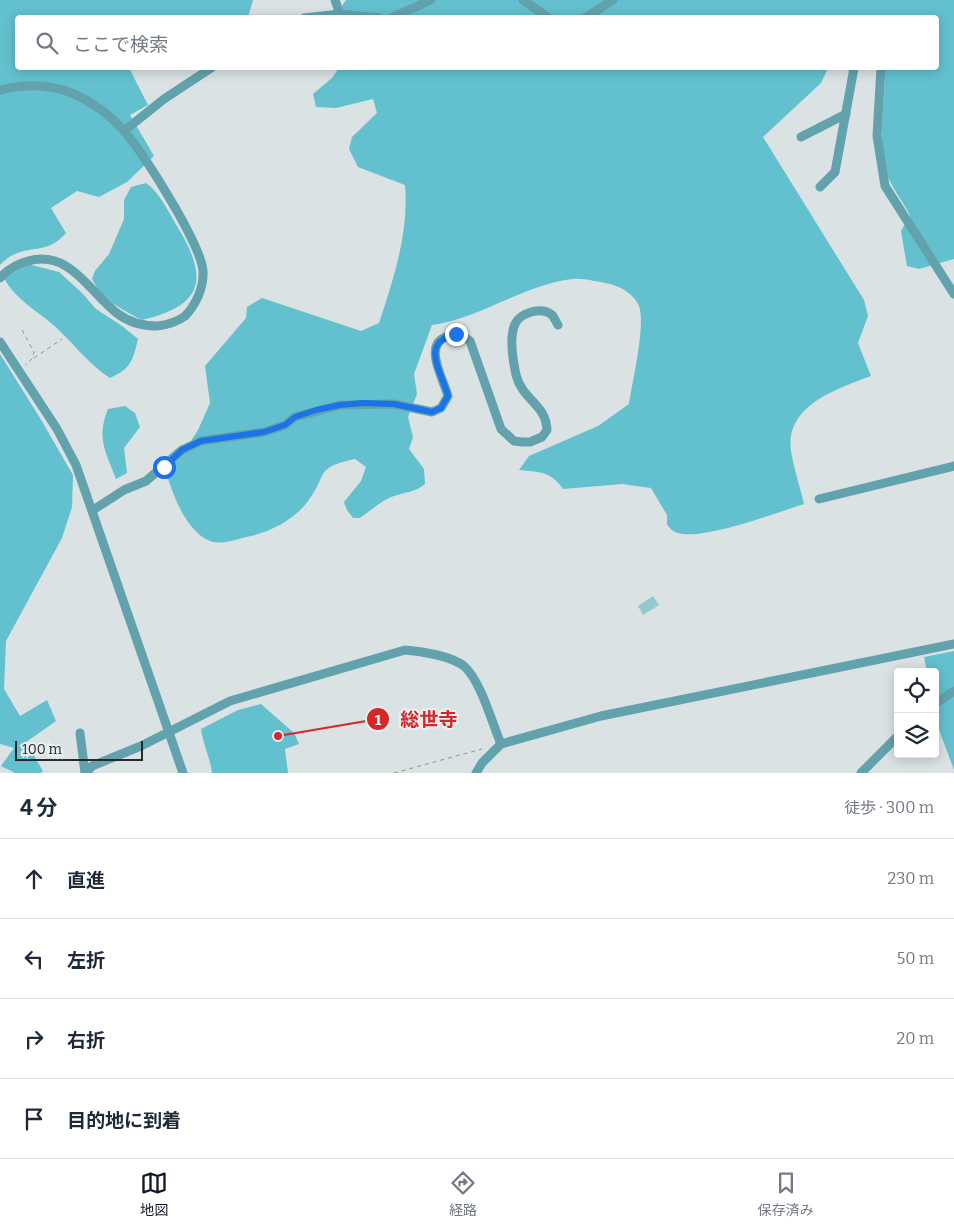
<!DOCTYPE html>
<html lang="ja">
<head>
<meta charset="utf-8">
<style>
  body { margin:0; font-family:Bitter,"Noto Sans JP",serif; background:#f6f6f7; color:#1f2937 }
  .controls { position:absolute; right:15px; bottom:15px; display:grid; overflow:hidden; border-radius:5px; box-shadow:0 2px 12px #0003 }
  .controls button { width:45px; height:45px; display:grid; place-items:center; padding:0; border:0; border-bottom:1px solid #e0e1e3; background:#fff; color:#1f2937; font:25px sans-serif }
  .scale { position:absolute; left:15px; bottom:12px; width:128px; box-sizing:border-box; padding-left:5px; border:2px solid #262829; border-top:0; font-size:14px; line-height:18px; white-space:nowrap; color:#262829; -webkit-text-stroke:4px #e7eff0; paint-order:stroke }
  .stop { position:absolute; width:15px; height:15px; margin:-11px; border:4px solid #1a73e8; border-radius:50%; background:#fff }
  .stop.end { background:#1a73e8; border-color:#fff; box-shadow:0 1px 5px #0008 }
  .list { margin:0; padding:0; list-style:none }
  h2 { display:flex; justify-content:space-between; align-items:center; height:65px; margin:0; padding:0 20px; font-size:21px }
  h2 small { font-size:16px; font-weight:400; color:#747a83 }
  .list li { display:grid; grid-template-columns:32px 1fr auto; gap:15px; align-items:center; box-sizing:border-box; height:80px; padding:0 20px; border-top:1px solid #e0e1e3 }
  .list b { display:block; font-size:19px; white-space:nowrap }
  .list em { font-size:16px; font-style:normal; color:#747a83 }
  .icon { flex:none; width:28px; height:28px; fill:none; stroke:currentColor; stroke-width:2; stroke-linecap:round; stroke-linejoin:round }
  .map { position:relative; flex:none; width:954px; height:773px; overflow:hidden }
  .search { position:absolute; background:#fff; box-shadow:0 2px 12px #0003; left:15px; right:15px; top:15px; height:55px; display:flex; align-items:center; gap:12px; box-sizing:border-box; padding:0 18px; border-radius:5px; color:#747a83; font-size:19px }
  .sheet { height:385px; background:#fff }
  nav { display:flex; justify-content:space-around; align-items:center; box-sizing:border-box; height:70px; border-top:1px solid #e0e1e3; background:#fff; font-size:14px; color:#747a83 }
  nav a { display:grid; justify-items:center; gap:2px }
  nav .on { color:#111827 }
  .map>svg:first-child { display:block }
</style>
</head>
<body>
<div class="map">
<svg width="954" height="773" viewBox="0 0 954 773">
  <rect width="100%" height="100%" fill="#dae2e3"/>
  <!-- green -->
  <polygon fill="#94c7d0" points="653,596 659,605 643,615 638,606"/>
  <!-- forest -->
  <g fill="#63c0ce">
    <path d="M0 0H253L248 17 18 18V68H129L148 105 130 115 154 156 127 182 99 197 77 191 51 208 66 233C44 259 23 240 0 265Z"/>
    <path d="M346 0H954V259L919 269 907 266 901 231 910 215C903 202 893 189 887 175 876 150 886 97 885 68H936V18H329L336 15Z"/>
    <path d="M339 68H828L821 83 763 137 864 300 868 316 858 343 871 376C837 389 785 405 791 451 794 469 800 487 804 504 778 512 698 543 675 532 672 531 669 527 667 524V515L651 488 622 484 563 489C551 471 539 472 519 470L529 456 598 426 629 404C632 383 646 325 639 306 634 294 621 287 610 284 598 282 585 278 572 279 523 285 481 318 432 325L414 374 417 394 408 417 413 437 409 449 424 469 425 484C414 493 404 492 391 497 380 502 370 511 360 518H353L347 510 344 502 361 481 366 467 355 459C313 468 329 474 308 501 295 519 272 531 251 536 239 538 221 546 210 541 185 531 172 492 165 469L183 453 198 430 210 403 205 366 246 318 247 307 262 298 361 331 379 323C394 278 409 232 405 185L358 167 349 149 352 137 377 113 373 99 336 108 316 107 313 94 332 78Z"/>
    <path d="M146 183C161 194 167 210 177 226 208 277 206 305 142 320 121 309 104 301 92 279L95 271 109 254 124 219V200L131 187Z"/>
    <path d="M28 264 59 272 82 293 96 309 122 326 138 339C133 360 131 369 110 378 90 365 76 347 59 330 44 315 7 295 3 273Z"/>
    <polygon points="0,354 40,418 73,475 72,507 62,538 6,641 4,689 20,716 47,700 56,721 26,742 43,771 41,773 15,773 1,766 14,748 0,744"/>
    <path d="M125 406 135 413 140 427 124 448 127 473 116 479C106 452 96 438 108 409Z"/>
    <polygon points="954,651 954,770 935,719 935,672 927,672 924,657"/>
    <path d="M261 704 294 733 299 744 285 749 288 773H212C210 757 203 744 201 729L238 710Z"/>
  </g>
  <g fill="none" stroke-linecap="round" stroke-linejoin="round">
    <!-- path -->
    <g stroke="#8f9596" stroke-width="1" stroke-dasharray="4 4" stroke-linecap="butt">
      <polyline points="22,330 34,352 33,358 25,365"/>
      <polyline points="34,358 62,339"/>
      <polyline points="394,773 482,749"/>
    </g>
    <!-- minor -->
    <g stroke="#62a2ac" stroke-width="9">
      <polyline points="335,0 340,14"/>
      <polyline points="523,0 549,18"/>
      <polyline points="304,18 340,14 380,18"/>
      <polyline points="391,18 431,0"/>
      <polyline points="585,18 613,0"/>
      <polyline points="881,68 877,136 885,186 954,294"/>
      <path d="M0 90C25 84 51 84 74 94 92 102 110 115 123 130 143 152 201 244 203 271 204 287 196 305 185 316 177 322 166 325 157 326 143 326 129 322 118 314 90 293 70 249 28 261 16 264 8 269 0 278"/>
      <polyline points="124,131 164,99 211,68"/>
      <polyline points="801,137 846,114"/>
      <polyline points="820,187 835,172 854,68"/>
      <polyline points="0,342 57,429 76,465 183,773"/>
      <polyline points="819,499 954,466"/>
      <path d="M93 510 124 490 146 481 182 450 201 441 264 432 285 425 295 417 340 405 394 404 432 412 441 408 448 396C443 378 422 344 448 336 457 333 462 335 470 341L501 429 514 441 522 442H530L542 437 547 430C546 404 523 401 516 375 513 361 509 337 515 324 520 313 541 306 552 315 554 317 556 322 558 325"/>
      <polyline points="935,704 954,691"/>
      <polyline points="80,733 85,773"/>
      <path d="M86 773 92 766 141 746 230 701 405 650C420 651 453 656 465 667 481 682 492 723 501 744"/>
      <polyline points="476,773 482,763 501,744 601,716 954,644"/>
      <polyline points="861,773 898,736"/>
    </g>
  </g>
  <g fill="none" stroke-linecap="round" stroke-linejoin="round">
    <!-- route -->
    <path stroke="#1a73e8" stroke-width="6" d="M164 467 182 450 201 441 264 432 285 425 295 417 316 410 340 405 363 403 394 404 432 412 441 408 448 396C441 370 419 343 456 334"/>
  </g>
  <!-- callouts -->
  <path fill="none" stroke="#d62828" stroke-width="2" d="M278 736L378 719"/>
  <g fill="#d62828" stroke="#e7eff0" stroke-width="2">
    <circle cx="278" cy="736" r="5"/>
    <circle cx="378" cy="719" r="12"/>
  </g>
  <g font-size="15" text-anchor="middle" font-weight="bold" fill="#fff">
    <text x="378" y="725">1</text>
  </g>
  <g font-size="19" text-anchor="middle" font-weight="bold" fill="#d62828" stroke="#e7eff0" stroke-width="4.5" stroke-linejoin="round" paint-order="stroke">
    <text x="429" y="726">総世寺</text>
  </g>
</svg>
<div class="controls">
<button><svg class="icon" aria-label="locate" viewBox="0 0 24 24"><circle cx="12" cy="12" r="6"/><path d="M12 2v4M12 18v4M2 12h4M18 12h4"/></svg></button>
<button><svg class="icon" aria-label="layers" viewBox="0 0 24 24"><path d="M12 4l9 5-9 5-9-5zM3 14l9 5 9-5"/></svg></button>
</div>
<div class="scale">100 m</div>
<div class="stop" style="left:164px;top:467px"></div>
<div class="stop end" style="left:456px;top:334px"></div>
<div class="search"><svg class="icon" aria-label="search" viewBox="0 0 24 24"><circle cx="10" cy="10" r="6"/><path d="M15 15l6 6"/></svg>ここで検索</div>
</div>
<section class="sheet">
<h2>4 分<small>徒歩 · 300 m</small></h2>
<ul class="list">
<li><svg class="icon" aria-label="ahead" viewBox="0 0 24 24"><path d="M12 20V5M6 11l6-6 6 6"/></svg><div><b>直進</b></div><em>230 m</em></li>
<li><svg class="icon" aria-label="left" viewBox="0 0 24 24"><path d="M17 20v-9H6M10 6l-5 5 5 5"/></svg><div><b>左折</b></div><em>50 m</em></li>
<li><svg class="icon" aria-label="right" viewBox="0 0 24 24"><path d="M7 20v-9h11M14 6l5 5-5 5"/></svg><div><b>右折</b></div><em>20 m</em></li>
<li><svg class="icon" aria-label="arrive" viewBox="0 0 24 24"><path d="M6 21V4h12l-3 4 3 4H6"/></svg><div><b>目的地に到着</b></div></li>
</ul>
</section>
<nav>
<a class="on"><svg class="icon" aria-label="map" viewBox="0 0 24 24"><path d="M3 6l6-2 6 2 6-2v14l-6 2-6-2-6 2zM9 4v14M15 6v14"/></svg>地図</a>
<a><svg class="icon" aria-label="directions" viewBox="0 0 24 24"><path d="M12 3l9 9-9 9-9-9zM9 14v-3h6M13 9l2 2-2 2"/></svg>経路</a>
<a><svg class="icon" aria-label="saved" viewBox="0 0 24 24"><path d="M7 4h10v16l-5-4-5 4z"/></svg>保存済み</a>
</nav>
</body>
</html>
